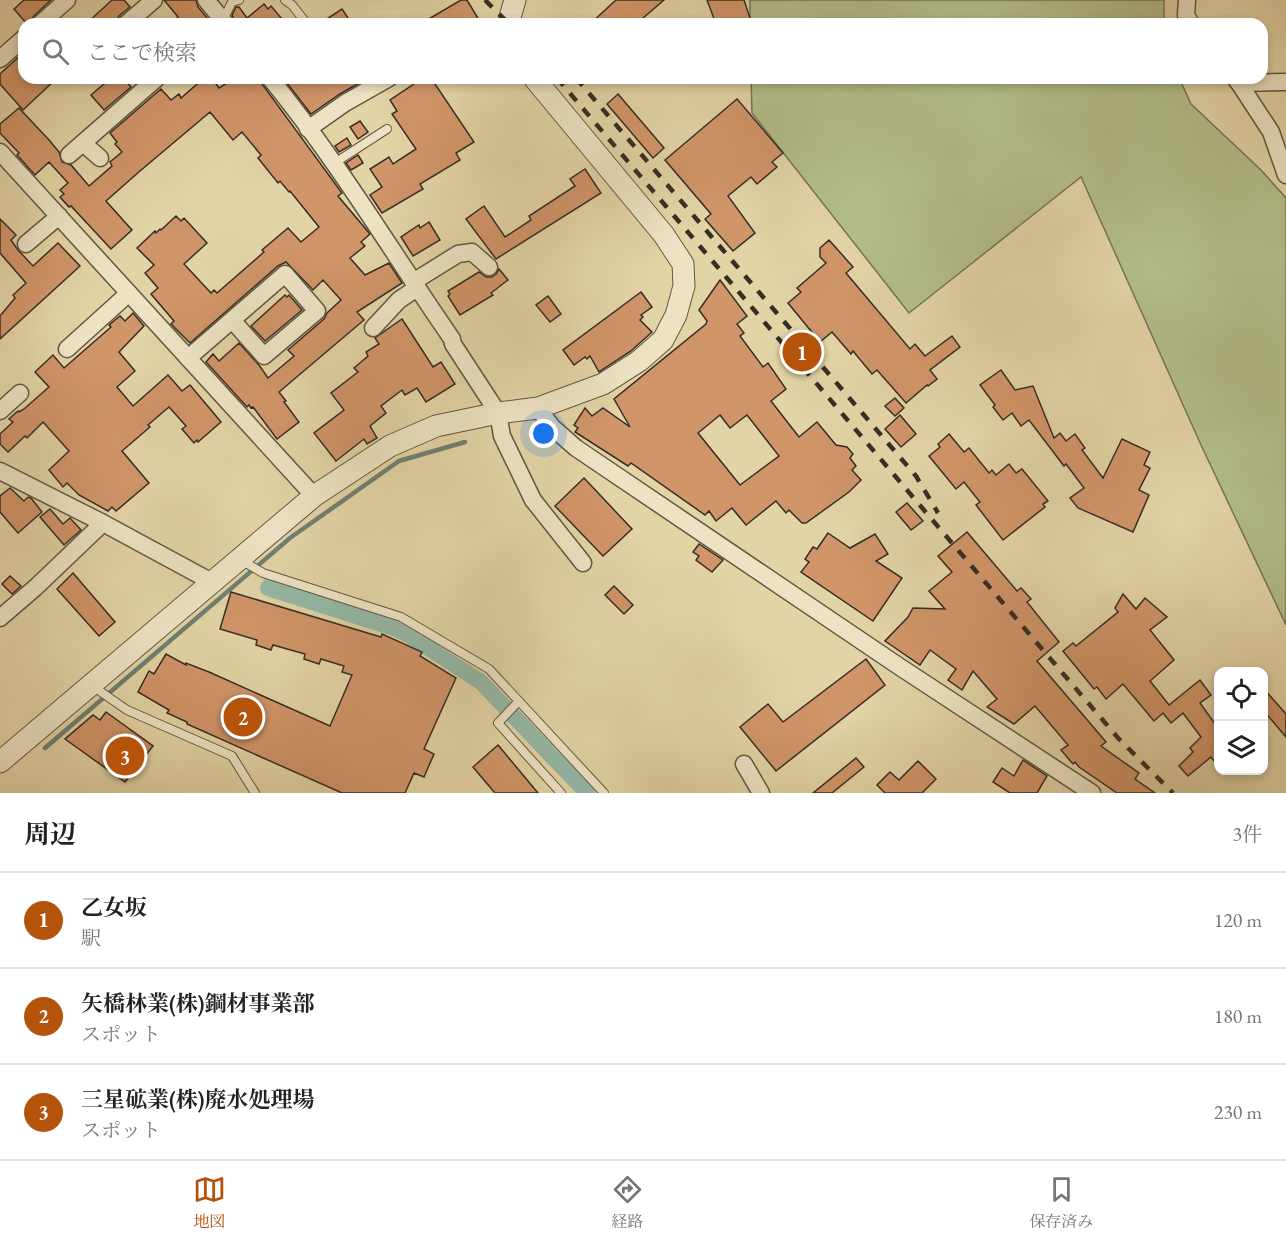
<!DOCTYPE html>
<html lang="ja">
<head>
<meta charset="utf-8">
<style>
  body { margin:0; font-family:"EB Garamond","Noto Serif JP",serif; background:#f2f2f2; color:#222 }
  .controls { position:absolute; right:18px; bottom:18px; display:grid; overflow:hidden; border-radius:12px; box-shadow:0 3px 9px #0003 }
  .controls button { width:54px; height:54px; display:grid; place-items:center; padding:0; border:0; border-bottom:2px solid #e0e0e0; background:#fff; color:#222; font:30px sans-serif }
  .you { position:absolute; left:544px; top:434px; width:21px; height:21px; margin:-15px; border:4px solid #fff; border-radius:50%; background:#1a73e8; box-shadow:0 0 0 9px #1a73e833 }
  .badge { display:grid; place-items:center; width:39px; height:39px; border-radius:50%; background:#b45309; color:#fff; font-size:20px; font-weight:700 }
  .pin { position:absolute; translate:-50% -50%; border:3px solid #fff; box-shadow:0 2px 6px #0006 }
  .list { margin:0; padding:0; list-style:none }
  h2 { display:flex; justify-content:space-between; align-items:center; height:78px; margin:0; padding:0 24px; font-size:26px }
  h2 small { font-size:20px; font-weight:400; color:#767676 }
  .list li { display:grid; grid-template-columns:39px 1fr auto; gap:18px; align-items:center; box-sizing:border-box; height:96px; padding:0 24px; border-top:2px solid #e0e0e0 }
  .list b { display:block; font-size:22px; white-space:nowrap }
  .list p { margin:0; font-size:20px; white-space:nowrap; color:#767676 }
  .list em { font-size:20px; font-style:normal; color:#767676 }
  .icon { flex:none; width:33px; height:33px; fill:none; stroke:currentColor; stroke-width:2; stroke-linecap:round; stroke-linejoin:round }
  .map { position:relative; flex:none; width:1286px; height:793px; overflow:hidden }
  .search { position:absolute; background:#fff; box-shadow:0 3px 9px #0003; left:18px; right:18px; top:18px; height:66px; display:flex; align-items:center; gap:15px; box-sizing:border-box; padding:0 21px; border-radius:18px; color:#767676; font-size:22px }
  .sheet { height:366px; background:#fff }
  nav { display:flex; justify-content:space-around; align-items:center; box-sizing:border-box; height:84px; border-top:2px solid #e0e0e0; background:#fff; font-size:16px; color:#767676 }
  nav a { display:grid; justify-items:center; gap:3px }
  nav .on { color:#b45309 }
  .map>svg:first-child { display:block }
</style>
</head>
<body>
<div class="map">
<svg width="1286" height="793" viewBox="0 0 1286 793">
  <rect width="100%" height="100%" fill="#e3d4a5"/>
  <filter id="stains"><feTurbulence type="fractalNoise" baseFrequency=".00333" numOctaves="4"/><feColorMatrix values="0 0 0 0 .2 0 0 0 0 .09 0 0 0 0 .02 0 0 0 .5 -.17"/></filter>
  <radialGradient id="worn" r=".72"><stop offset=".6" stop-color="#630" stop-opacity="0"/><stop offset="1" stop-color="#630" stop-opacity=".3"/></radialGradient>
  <!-- green -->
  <g fill="#b2bd88" stroke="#747556" stroke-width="1.5">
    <rect x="750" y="0" width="414" height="24"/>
    <polygon points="751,78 1179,78 1191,104 1261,170 1286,198 1286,625 1201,445 1081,177 909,313 752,113"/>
  </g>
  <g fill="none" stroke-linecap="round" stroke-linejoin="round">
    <!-- stream -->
    <polyline stroke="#6f8073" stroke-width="4.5" points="45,748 290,538 399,461 465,442"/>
    <!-- canal -->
    <polyline stroke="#95b8a7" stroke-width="16" points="272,583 268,588 391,627 407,634 481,682 587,793"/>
  </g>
  <!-- building -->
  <g fill="#d09569" stroke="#362d24" stroke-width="1.5" fill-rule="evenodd">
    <polygon points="24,0 51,0 33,17 30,24 27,24 14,9"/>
    <polygon points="112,0 124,0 130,7 119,16 116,24 86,24"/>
    <polygon points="164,0 196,0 198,7 212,24 169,24 178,17"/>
    <polygon points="461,0 467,0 479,20 471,24 420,24"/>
    <polygon points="616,0 664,0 636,24 590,24"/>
    <polygon points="707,0 744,0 752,24 716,24"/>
    <polygon points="264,4 268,9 271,6 282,19 275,24 236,24 232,15 236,7 239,7 247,18"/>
    <polygon points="342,9 352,24 319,24"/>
    <polygon points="24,52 24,78 57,78 23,110 0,84 0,74"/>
    <polygon points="111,78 124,78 131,87 104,110 91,95"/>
    <polygon points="204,78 212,78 219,88 235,78 260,78 262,84 342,193 338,196 370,234 361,242 365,246 350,258 365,275 389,263 402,283 357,312 364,320 279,392 286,401 284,402 299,422 277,439 253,407 251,408 249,405 247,407 206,362 213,354 219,361 239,343 259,365 268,378 294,356 288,350 324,319 327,313 341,300 323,280 313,290 286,262 278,266 190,343 171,324 174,321 151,294 158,288 145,273 154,265 137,248 155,231 156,233 160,229 161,230 176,216 181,221 184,218 207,243 184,264 211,293 214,290 217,293 264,252 262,250 288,228 301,242 319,227 290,191 289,192 280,181 278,183 258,158 261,155 242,132 233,140 210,112 140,171 106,201 132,230 111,249 71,206 69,207 60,197 64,194 60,190 68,183 49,162 35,175 17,155 19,153 0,133 0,124 19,108 50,141 59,152 62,162 71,165 89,186 112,166 110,162 122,152 115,144 117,142 110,133 161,89 171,100 179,94 181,98"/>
    <polygon points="283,78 368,78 340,94 311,114"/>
    <polygon points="423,78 431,78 474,142 456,153 460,160 420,184 423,189 382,213 370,195 382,187 370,169 389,157 393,164 416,149 392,114 397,111 390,100"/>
    <polygon points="618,94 664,148 653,158 607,104"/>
    <polygon points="737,99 783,153 772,162 777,167 757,184 751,177 728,196 755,233 733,251 705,219 711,214 665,160"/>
    <polygon points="360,121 368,132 358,139 350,127"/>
    <polygon points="347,138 351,145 339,152 335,146"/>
    <polygon points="358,155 363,163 351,170 346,163"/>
    <polygon points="585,169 601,193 496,259 466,219 484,206 505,237 531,220 529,216 575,186 570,179"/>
    <polygon points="0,219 16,235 11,240 18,250 33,266 58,243 80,266 0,339 0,316 15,298 13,295 26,283 0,253"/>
    <polygon points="429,222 440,240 413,256 401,237 419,225 420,228"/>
    <polygon points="829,240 853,267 846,273 910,349 915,344 925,356 952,336 960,347 930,370 937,379 928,386 927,385 906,403 877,370 872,374 853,351 851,354 832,332 820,342 788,303 801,292 797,288 826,263 820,257 820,248"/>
    <polygon points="499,269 508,280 491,293 493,295 460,315 448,296 450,294 448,291 479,272 486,277 492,277 496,274"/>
    <path d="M720 280 747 316 737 324 744 333 740 336 763 367 768 363 786 389 771 401 799 437 817 422 836 445 847 447 853 454 850 458 856 466 852 470 861 480 849 492 806 523H802L789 510 786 513 776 501 746 525 732 508 716 521 709 511 705 515 631 463 628 466 575 432 578 428 574 425 585 408 592 416 603 408 630 427 614 399 706 324 707 321 699 310ZM720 415 730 428 747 415 779 456 740 485 698 433Z"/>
    <polygon points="641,292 652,307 641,315 643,317 640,320 652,332 631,351 599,372 590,356 587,359 585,357 574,365 563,350"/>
    <polygon points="285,295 287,297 289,295 302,310 265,341 251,326"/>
    <polygon points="548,296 561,314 550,322 536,305"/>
    <polygon points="133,313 144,326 119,352 135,371 117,387 133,406 168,375 182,391 190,385 221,422 198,442 197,440 194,443 182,429 186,426 169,407 148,425 150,427 122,451 149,483 116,511 112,507 108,511 79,495 67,483 63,487 49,470 69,451 43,422 27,438 25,436 8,452 0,444 0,434 13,422 9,419 18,411 19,412 24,409 49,387 35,372 53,355 64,368 111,327 109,325 120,316 125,321"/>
    <polygon points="402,319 433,367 441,362 455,384 426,402 417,388 405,395 402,390 381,406 386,413 370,426 377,438 367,444 364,439 336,461 314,433 344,410 331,393 358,372 354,368 368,356 366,352 379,344 375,338"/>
    <polygon points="1001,370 1015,390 1033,386 1054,438 1060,433 1066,441 1075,434 1085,448 1082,450 1103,478 1122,439 1150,452 1144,465 1150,468 1139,490 1149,495 1133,532 1078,508 1070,498 1084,488 1066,464 1064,466 1029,420 1021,426 1012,413 1003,420 993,407 995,405 980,385"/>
    <polygon points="895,398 904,408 895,416 885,406"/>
    <polygon points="900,415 916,434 901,447 885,429"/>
    <polygon points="949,434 964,452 969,448 989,473 992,470 996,475 1009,464 1016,473 1022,469 1048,501 1043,504 1045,507 1003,540 976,505 980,502 964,482 956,489 929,456 940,447 938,444"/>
    <polygon points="584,478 632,529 603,556 555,506"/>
    <polygon points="10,488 24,501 28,497 31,498 42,512 18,533 0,512 0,496"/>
    <polygon points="907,503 923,521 911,530 896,512"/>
    <polygon points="50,509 63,524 70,518 81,530 64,545 40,517"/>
    <polygon points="967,532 1017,591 1021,588 1031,599 1027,602 1059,642 1037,661 1106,742 1101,746 1139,773 1135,779 1155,793 1117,793 1079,767 1075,762 1073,764 1061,750 1068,745 1035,706 1014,724 987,707 997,699 973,671 962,690 948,680 956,669 930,650 920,665 885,641 908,617 913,608 945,609 929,591 952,572 938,556"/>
    <polygon points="828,533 850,548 875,534 888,554 876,561 902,578 873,621 801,572 809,562 805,559 813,547 817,549"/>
    <polygon points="699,544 723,560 712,572 696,560 699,556 693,552"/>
    <polygon points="73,573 115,622 99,636 57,589"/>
    <polygon points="10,576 21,586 12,594 2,584"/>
    <polygon points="614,586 633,605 624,614 605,595"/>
    <polygon points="231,592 381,637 382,634 422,652 420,656 456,678 424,749 434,754 424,777 414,773 405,793 342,793 187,724 187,722 167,713 169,710 138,692 149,671 154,674 166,654 186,665 186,663 209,672 330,726 352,675 342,672 344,666 321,659 319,664 304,659 305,654 273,645 271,650 256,645 257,640 220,629"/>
    <polygon points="1123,594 1136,609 1145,598 1167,617 1150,630 1174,660 1150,681 1169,705 1200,680 1211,695 1200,703 1218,728 1218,766 1211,757 1188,776 1179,766 1193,752 1190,748 1201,737 1183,713 1171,723 1163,713 1154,721 1123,684 1106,699 1097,687 1094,689 1063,651 1073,643 1076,646 1118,612 1115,608"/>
    <polygon points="866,659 885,685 776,771 740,727 768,704 783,722"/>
    <polygon points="1263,688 1286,714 1286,737 1263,710"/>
    <polygon points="106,712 153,746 125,782 65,739 93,715 100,720"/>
    <polygon points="498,745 538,793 495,793 473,767"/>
    <polygon points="856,758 864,767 832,793 813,793"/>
    <polygon points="1023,760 1047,776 1037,793 1010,793 993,782 1002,768 1014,776"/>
    <polygon points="918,761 936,779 922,793 885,793 877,785 890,772 899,780"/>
  </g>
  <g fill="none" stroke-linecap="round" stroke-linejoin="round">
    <!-- service casing -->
    <g stroke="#615744" stroke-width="10">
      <g id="service">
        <polyline points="285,0 292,5 307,24"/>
        <polyline points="223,20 232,2 239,0"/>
        <polyline points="333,164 387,129"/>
        <polyline points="239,559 263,573 401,617 489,669 604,793"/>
        <polyline points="91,685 127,710 232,756 255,793"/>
        <polyline points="519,701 498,723 561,793"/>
      </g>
    </g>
    <!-- minor casing -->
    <g stroke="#615744" stroke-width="19">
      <g id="minor">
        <polyline points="206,0 226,24"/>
        <polyline points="1187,0 1186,15 1191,24"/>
        <polyline points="40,24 67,0"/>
        <polyline points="126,24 154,0"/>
        <polyline points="0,59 24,38"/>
        <path d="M270 78C337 160 392 252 452 339L453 344 498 413 502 436 533 500 583 563"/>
        <polyline points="1235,78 1239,83 1286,82"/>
        <polyline points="1239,83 1271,132 1286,175"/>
        <polyline points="308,129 345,103 389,78"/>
        <polyline points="83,143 100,158"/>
        <polyline points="0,152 314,496"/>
        <polyline points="69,155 157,78"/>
        <polyline points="26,244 59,216"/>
        <polyline points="413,282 458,254 472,252 489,267"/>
        <polyline points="373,328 399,300 417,288"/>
        <polyline points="67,349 129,293"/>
        <polyline points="188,358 285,274 317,311 264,356 232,320"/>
        <polyline points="538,408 552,427 576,448 900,667 1092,793"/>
        <polyline points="0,411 20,393"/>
        <polyline points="0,471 103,523 212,582"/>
        <polyline points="0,618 36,587 103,523"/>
        <polyline points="744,764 761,793"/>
      </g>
    </g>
    <!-- tertiary casing -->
    <g stroke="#615744" stroke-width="23">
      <g id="tertiary">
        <polyline points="508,24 515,0"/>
        <polyline points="0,762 314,496 390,446 436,426 498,413 538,408 603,384 639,361 663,340 676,315 684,286 683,264 664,235 534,78"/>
      </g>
    </g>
    <!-- service -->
    <use href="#service" stroke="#ede3c4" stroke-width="8"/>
    <!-- minor -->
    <use href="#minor" stroke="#ede3c4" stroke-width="16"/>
    <!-- tertiary -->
    <use href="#tertiary" stroke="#ede3c4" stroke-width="21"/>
    <!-- rail -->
    <g stroke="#362d24" stroke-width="4.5" stroke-dasharray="10 10" stroke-linecap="butt">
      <polyline points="485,0 509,24"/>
      <polyline points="557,78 1042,649 1119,739 1173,793"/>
      <polyline points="576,78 916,476 938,513"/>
    </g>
  </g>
  <rect width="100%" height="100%" filter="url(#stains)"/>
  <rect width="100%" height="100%" fill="url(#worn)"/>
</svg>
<div class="controls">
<button><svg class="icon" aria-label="locate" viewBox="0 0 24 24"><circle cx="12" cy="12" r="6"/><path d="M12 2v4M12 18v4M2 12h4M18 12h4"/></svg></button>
<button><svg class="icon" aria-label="layers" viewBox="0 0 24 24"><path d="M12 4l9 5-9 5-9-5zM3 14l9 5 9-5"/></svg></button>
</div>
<div class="you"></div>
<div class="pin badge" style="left:802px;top:352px">1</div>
<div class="pin badge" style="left:243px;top:717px">2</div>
<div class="pin badge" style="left:125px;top:756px">3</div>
<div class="search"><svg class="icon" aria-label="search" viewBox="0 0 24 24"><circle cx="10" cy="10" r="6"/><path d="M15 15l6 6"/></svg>ここで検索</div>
</div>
<section class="sheet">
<h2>周辺<small>3件</small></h2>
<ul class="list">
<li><span class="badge">1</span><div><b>乙女坂</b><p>駅</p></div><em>120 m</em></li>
<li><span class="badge">2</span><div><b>矢橋林業(株)鋼材事業部</b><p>スポット</p></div><em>180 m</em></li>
<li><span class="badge">3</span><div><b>三星砿業(株)廃水処理場</b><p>スポット</p></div><em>230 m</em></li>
</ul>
</section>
<nav>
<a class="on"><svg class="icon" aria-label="map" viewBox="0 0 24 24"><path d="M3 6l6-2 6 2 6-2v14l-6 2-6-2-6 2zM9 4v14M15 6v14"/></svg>地図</a>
<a><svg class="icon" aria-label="directions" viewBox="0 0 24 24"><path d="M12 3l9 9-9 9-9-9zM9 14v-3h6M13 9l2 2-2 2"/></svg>経路</a>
<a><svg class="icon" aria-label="saved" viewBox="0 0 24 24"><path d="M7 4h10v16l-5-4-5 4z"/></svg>保存済み</a>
</nav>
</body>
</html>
